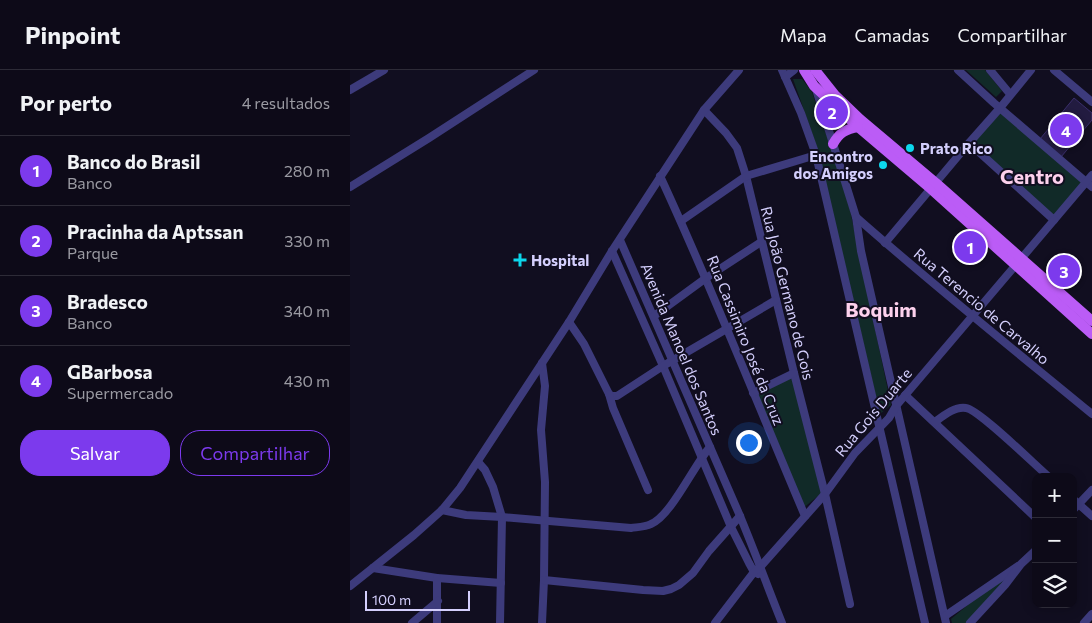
<!DOCTYPE html>
<html lang="pt">
<head>
<meta charset="utf-8">
<style>
  body { margin:0; font-family:Commissioner,sans-serif; background:#1b1825; color:#f1f3f6 }
  .controls { position:absolute; right:15px; bottom:15px; display:grid; overflow:hidden; border-radius:10px; box-shadow:0 2px 12px #0003 }
  .controls button { width:45px; height:45px; display:grid; place-items:center; padding:0; border:0; border-bottom:1px solid #2d2b37; background:#0d0a18; color:#f1f3f6; font:25px sans-serif }
  .scale { position:absolute; left:15px; bottom:12px; width:105px; box-sizing:border-box; padding-left:5px; border:2px solid #d4cffd; border-top:0; font-size:14px; line-height:18px; white-space:nowrap; color:#d4cffd; -webkit-text-stroke:4px #110e20; paint-order:stroke }
  .you { position:absolute; left:398px; top:372px; width:18px; height:18px; margin:-12px; border:4px solid #fff; border-radius:50%; background:#1a73e8; box-shadow:0 0 0 8px #1a73e833 }
  .badge { display:grid; place-items:center; width:32px; height:32px; border-radius:50%; background:#7c3aed; color:#fff; font-size:16px; font-weight:700 }
  .pin { position:absolute; translate:-50% -50%; border:2px solid #fff; box-shadow:0 1px 5px #0006 }
  .list { margin:0; padding:0; list-style:none }
  h2 { display:flex; justify-content:space-between; align-items:center; height:65px; margin:0; padding:0 20px; font-size:21px }
  h2 small { font-size:16px; font-weight:400; color:#9a9aa2 }
  .list li { display:grid; grid-template-columns:32px 1fr auto; gap:15px; align-items:center; box-sizing:border-box; height:70px; padding:0 20px; border-top:1px solid #2d2b37 }
  .list b { display:block; font-size:19px; white-space:nowrap }
  .list p { margin:0; font-size:16px; white-space:nowrap; color:#9a9aa2 }
  .list em { font-size:16px; font-style:normal; color:#9a9aa2 }
  .actions { display:flex; gap:10px; padding:15px 20px }
  .actions a { flex:1; padding:11px 0; border:1px solid #7c3aed; border-radius:20px; text-align:center; font-size:18px; color:#7c3aed }
  .actions .main { background:#7c3aed; color:#fff }
  .icon { flex:none; width:28px; height:28px; fill:none; stroke:currentColor; stroke-width:2; stroke-linecap:round; stroke-linejoin:round }
  .map { position:relative; flex:none; width:742px; height:553px; overflow:hidden }
  header { display:flex; align-items:center; gap:30px; box-sizing:border-box; height:70px; padding:0 25px; background:#0d0a18; border-bottom:1px solid #2d2b37 }
  header strong { font-size:24px }
  nav { display:flex; gap:28px; margin-inline-start:auto; font-size:18px }
  main { display:flex }
  aside { flex:1; background:#0d0a18 }
  .map>svg:first-child { display:block }
</style>
</head>
<body>
<header>
<strong>Pinpoint</strong>
<nav><a>Mapa</a><a>Camadas</a><a>Compartilhar</a></nav>
</header>
<main>
<aside>
<h2>Por perto<small>4 resultados</small></h2>
<ul class="list">
<li><span class="badge">1</span><div><b>Banco do Brasil</b><p>Banco</p></div><em>280 m</em></li>
<li><span class="badge">2</span><div><b>Pracinha da Aptssan</b><p>Parque</p></div><em>330 m</em></li>
<li><span class="badge">3</span><div><b>Bradesco</b><p>Banco</p></div><em>340 m</em></li>
<li><span class="badge">4</span><div><b>GBarbosa</b><p>Supermercado</p></div><em>430 m</em></li>
</ul>
<div class="actions"><a class="main">Salvar</a><a>Compartilhar</a></div>
</aside>
<div class="map">
<svg width="742" height="553" viewBox="0 0 742 553">
  <rect width="100%" height="100%" fill="#110e20"/>
  <!-- green -->
  <g fill="#112a28">
    <polygon points="616,0 635,0 652,21 646,27"/>
    <polygon points="443,9 452,9 462,22 493,115 500,140 541,335 530,344 468,80"/>
    <polygon points="651,43 735,111 701,149 619,77 633,61"/>
    <polygon points="444,306 473,422 452,439 407,325"/>
    <polygon points="655,504 659,508 618,553 602,553 601,549"/>
  </g>
  <!-- building -->
  <polygon fill="#221b40" stroke="#3a2e6b" points="724,28 742,43 742,50 711,87 690,69"/>
  <g fill="none" stroke-linecap="round" stroke-linejoin="round">
    <!-- minor -->
    <g stroke="#3d3b7c" stroke-width="8">
      <polyline points="432,0 451,43 466,85 575,553"/>
      <polyline points="608,0 644,33 742,117"/>
      <polyline points="640,0 660,24"/>
      <polyline points="681,0 650,38 619,73 704,150 742,105"/>
      <polyline points="704,0 742,32"/>
      <polyline points="435,7 444,0"/>
      <polyline points="465,16 506,147 511,181 596,553"/>
      <polyline points="0,20 34,0"/>
      <polyline points="354,40 376,63 387,78 396,106 444,303 475,424 500,534"/>
      <path d="M310 106C362 218 407 333 455 446"/>
      <polyline points="0,117 79,68 184,0"/>
      <path d="M506 147C583 215 663 279 742 344"/>
      <polyline points="331,151 396,106 466,85"/>
      <path d="M270 170 390 446C405 482 418 518 432 553"/>
      <polyline points="535,173 619,73"/>
      <polyline points="262,181 313,296 381,457 399,493 404,502 408,504"/>
      <polyline points="304,246 356,208 411,172"/>
      <polyline points="219,252 234,274 259,324 262,326 267,326 313,296 426,230"/>
      <polyline points="192,293 195,316 191,360 195,412 194,510 192,553"/>
      <polyline points="403,323 444,303"/>
      <polyline points="259,324 263,338 298,420"/>
      <polyline points="555,325 686,448"/>
      <path d="M585 352C593 346 605 336 616 338 628 339 685 395 699 407"/>
      <polyline points="128,392 135,400 143,417 152,447 150,553"/>
      <polyline points="723,429 742,446"/>
      <path d="M92 440 116 445 152 447 281 458C288 457 295 457 301 454 321 446 344 395 360 377"/>
      <polyline points="723,440 742,420"/>
      <polyline points="23,498 87,508 151,513"/>
      <polyline points="87,508 87,553"/>
      <polyline points="194,510 293,520 313,521 321,519 329,515 343,503 359,481 390,446"/>
      <polyline points="0,516 64,465 82,449 92,440 110,418 219,252 262,181 354,40 389,0"/>
      <polyline points="595,546 668,496"/>
      <polyline points="62,553 88,531"/>
      <polyline points="365,553 404,502 411,496 475,424 505,383 539,348 546,336 704,150"/>
      <polyline points="620,553 655,515 671,494 686,480"/>
      <polyline points="734,553 742,544"/>
    </g>
    <!-- major -->
    <g stroke="#bb5cf6" stroke-width="10">
      <polyline points="454,0 464,16 477,28 508,57 581,119 742,264"/>
      <polyline points="465,0 485,25 510,49 586,113 742,251"/>
      <path d="M483 74C489 63 496 59 508 57"/>
    </g>
  </g>
  <!-- markers -->
  <g fill="#0cd7ec" stroke="#110e20" stroke-width="2">
    <circle cx="560" cy="78" r="5"/>
    <circle cx="533" cy="95" r="5"/>
    <path d="M167.5 182.5h5v5h5v5h-5v5h-5v-5h-5v-5h5z"/>
  </g>
  <g text-anchor="middle" dominant-baseline="central" stroke-width="4" stroke-linejoin="round" paint-order="stroke">
    <!-- poi labels -->
    <g font-size="15" font-weight="bold" fill="#d4cffd" stroke="#110e20" text-anchor="start">
      <text x="570" y="78">Prato Rico</text>
      <text x="523" y="86" text-anchor="end">Encontro<tspan x="523" dy="17">dos Amigos</tspan></text>
      <text x="181" y="190">Hospital</text>
    </g>
    <!-- street labels -->
    <g font-size="15" fill="#d4cffd" stroke="#110e20">
      <text transform="translate(438 223) rotate(76)">Rua João Germano de Gois</text>
      <text transform="translate(632 236) rotate(40)">Rua Terencio de Carvalho</text>
      <text transform="translate(396 270) rotate(68)">Rua Cassimiro José da Cruz</text>
      <text transform="translate(332 279) rotate(67)">Avenida Manoel dos Santos</text>
      <text transform="translate(523 342) rotate(-50)">Rua Gois Duarte</text>
    </g>
    <!-- district labels -->
    <g font-size="20" font-weight="bold" fill="#fdd1ed" stroke="#110e20">
      <text x="682" y="106">Centro</text>
      <text x="531" y="239">Boquim</text>
    </g>
  </g>
</svg>
<div class="controls">
<button>+</button>
<button>−</button>
<button><svg class="icon" aria-label="layers" viewBox="0 0 24 24"><path d="M12 4l9 5-9 5-9-5zM3 14l9 5 9-5"/></svg></button>
</div>
<div class="scale">100 m</div>
<div class="you"></div>
<div class="pin badge" style="left:620px;top:177px">1</div>
<div class="pin badge" style="left:482px;top:42px">2</div>
<div class="pin badge" style="left:714px;top:201px">3</div>
<div class="pin badge" style="left:716px;top:60px">4</div>
</div>
</main>
</body>
</html>
